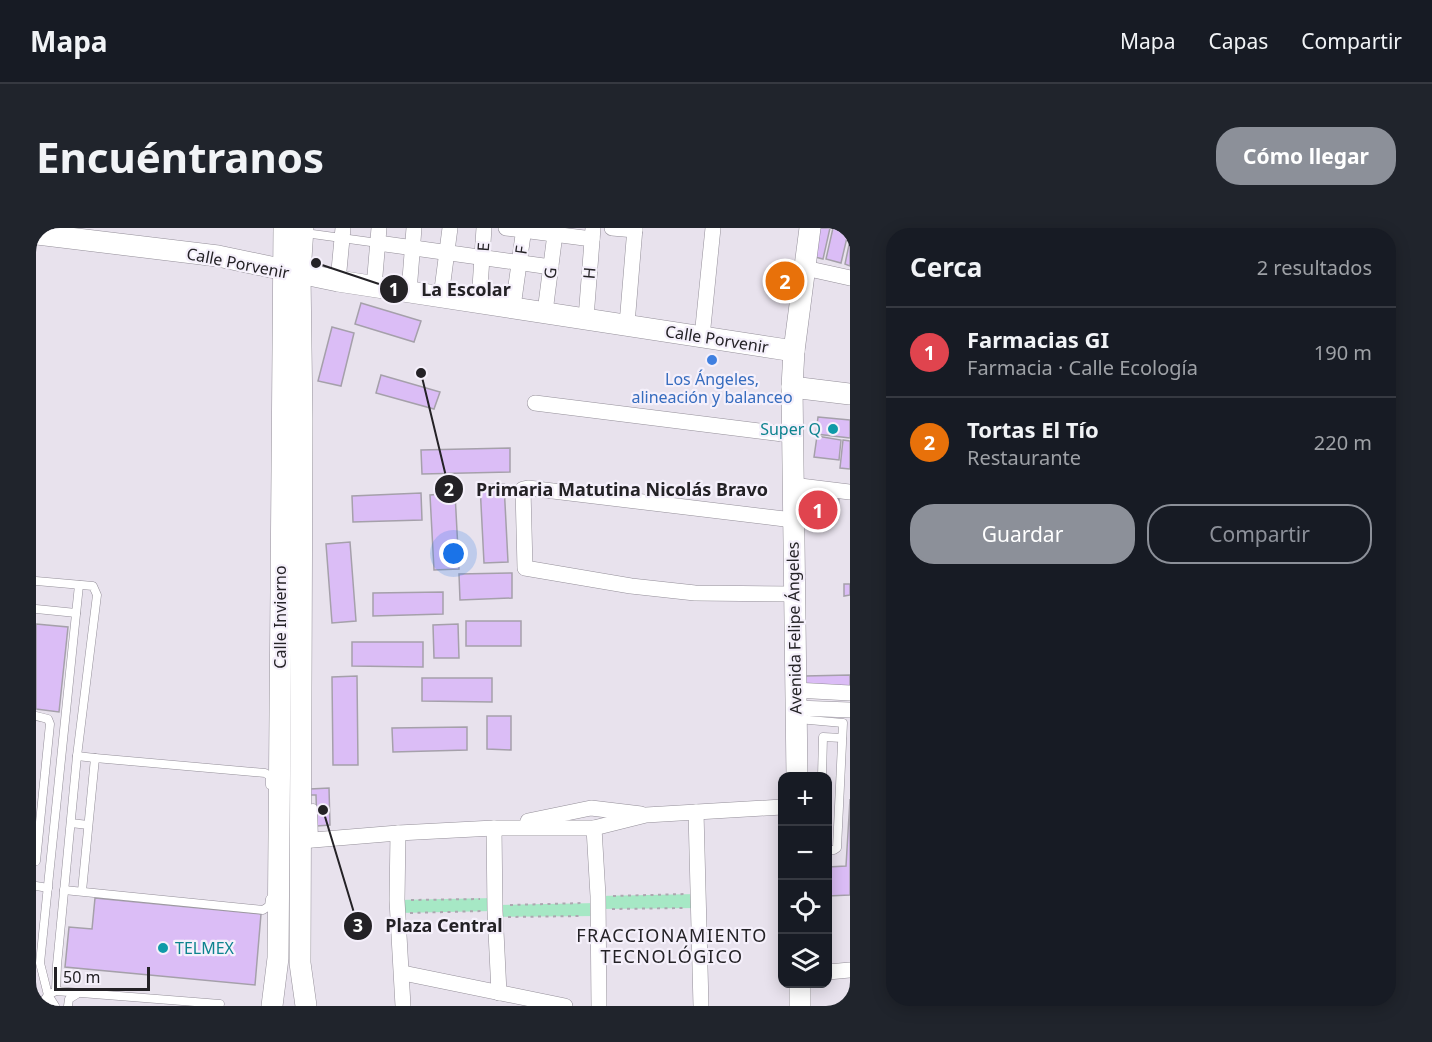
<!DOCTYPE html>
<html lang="es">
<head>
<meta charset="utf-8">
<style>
  body { margin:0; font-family:"Noto Sans",sans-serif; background:#20242c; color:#f1f3f6 }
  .controls { position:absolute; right:18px; bottom:18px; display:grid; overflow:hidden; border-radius:12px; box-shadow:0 3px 15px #0003 }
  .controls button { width:54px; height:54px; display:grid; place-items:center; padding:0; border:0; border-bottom:2px solid #363941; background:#171b24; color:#f1f3f6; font:30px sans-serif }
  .scale { position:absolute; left:18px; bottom:15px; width:96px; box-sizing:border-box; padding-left:6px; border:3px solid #242226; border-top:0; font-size:16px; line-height:21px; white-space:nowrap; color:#242226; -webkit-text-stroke:4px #f5f0fb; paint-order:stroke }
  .you { position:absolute; left:418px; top:326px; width:21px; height:21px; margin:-15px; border:4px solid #fff; border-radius:50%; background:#1a73e8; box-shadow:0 0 0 9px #1a73e833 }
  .badge { display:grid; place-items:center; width:39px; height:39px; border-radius:50%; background:#8c9099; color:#fff; font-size:20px; font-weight:700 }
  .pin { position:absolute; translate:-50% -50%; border:3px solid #fff; box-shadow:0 2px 6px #0006 }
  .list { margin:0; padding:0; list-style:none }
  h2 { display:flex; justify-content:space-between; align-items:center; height:78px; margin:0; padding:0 24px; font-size:26px }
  h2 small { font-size:20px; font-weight:400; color:#9ea1a6 }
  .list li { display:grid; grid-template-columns:39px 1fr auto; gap:18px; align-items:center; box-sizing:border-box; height:90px; padding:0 24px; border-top:2px solid #363941 }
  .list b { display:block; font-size:22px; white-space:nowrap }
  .list p { margin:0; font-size:20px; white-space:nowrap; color:#9ea1a6 }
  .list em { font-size:20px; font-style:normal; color:#9ea1a6 }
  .actions { display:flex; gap:12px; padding:18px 24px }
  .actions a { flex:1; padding:14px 0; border:2px solid #8c9099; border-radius:24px; text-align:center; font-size:21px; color:#8c9099 }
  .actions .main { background:#8c9099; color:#fff }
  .icon { flex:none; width:33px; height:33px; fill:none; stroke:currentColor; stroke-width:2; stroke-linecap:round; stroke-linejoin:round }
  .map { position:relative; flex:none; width:814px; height:778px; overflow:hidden; border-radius:24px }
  header { display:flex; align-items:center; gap:36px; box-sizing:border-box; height:84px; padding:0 30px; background:#171b24; border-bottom:2px solid #363941 }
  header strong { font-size:28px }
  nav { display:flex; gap:33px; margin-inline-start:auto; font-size:21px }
  .intro { display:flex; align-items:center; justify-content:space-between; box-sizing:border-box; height:144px; padding:0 36px }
  h1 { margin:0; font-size:42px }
  .button { padding:15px 27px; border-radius:24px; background:#8c9099; color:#fff; font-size:21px; font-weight:700 }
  main { display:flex; gap:36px; padding:0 36px }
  aside { flex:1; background:#171b24; border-radius:24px; box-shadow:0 3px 15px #0003 }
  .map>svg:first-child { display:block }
</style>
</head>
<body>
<header>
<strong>Mapa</strong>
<nav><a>Mapa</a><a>Capas</a><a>Compartir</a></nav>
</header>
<div class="intro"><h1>Encuéntranos</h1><a class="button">Cómo llegar</a></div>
<main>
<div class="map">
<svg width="814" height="778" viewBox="0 0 814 778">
  <rect width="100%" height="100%" fill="#e8e2ed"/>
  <!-- green -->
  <polygon fill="#a6e8c5" points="662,666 663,680 563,681 562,688 459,689 458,683 362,685 361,672 459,670 460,677 562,675 562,668"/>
  <!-- building -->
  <g fill="#dbbdf6" stroke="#a5a0aa" stroke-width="1.5">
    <polygon points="783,0 794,0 787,31 779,29"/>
    <polygon points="797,0 813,1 805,35 790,31"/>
    <polygon points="814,12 814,38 809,36"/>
    <polygon points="325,75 385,93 378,114 319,96"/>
    <polygon points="296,99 318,105 305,158 282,153"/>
    <polygon points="345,147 404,164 398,181 340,165"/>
    <polygon points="782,189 814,192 814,210 780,206"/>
    <polygon points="781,208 805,212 803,232 778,229"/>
    <polygon points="807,212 814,213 814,241 804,240"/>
    <polygon points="474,220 474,244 386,246 385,222"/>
    <polygon points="468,256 472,334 448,335 444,257"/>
    <polygon points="385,265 386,292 317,294 316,268"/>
    <polygon points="419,265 423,341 398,342 394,267"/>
    <polygon points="794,267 803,268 802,291 792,290"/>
    <rect x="764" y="275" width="25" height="15"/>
    <polygon points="314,314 320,393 296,395 290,316"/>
    <polygon points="476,345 476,370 424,372 423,346"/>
    <polygon points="808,356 814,356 814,367 808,368"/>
    <polygon points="407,364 407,386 337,388 337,365"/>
    <rect x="430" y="393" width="55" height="25"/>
    <polygon points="0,396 32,399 23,484 0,481"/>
    <polygon points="422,396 423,430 398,430 397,397"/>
    <polygon points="316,414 387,414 387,439 316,438"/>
    <polygon points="814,447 814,460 768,460 769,448"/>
    <polygon points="321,448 322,537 297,537 296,449"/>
    <polygon points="386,450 456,450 456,474 386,473"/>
    <polygon points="451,488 475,488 475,522 451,521"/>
    <polygon points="431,499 431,522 357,524 356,500"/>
    <polygon points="293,560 294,597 281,598 280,567 274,567 274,561"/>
    <polygon points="814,571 814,667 792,668 792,639 810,638"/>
    <polygon points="59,670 225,686 219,757 29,739 33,699 56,701"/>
  </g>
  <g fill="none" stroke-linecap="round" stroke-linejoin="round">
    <!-- lane casing -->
    <g stroke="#948f99" stroke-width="9">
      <g id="lane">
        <polyline points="269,5 342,15"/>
        <polyline points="0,353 57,358 61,367 41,528 21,737 20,763"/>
        <polyline points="0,381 40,385"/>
        <polyline points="0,488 12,491 14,496 0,633"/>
        <polyline points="762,491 807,495 801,620 798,622 792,622"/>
        <polyline points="41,528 59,530"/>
        <polyline points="786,548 787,509 806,510"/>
        <polyline points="277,580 278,613"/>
        <polyline points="35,595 52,597"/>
        <polyline points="0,658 12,660"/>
        <polyline points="28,662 227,682 233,678 234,671"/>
        <polyline points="46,663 59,530 229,545 234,548 234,557"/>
        <polyline points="4,778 12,767 20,763 184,776"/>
        <polyline points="19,778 12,767 4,735 43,357"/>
        <polyline points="32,778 33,771 41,766"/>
      </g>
    </g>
    <!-- street casing -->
    <g stroke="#948f99" stroke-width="16">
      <g id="street">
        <polyline points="470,0 556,11"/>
        <polyline points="576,0 599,2"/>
        <polyline points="342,15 515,39"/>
        <polyline points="769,40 814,50"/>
        <polyline points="302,53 307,0"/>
        <polyline points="338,59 343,0"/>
        <polyline points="373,64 378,0"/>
        <polyline points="405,69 414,0"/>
        <polyline points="443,74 448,0"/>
        <polyline points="477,79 488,0"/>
        <polyline points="509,84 519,6"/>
        <polyline points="550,90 557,0"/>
        <polyline points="591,96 599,0"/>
        <polyline points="666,109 677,0"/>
        <polyline points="499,175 755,207"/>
        <polyline points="756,257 814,264"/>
        <polyline points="757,292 492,260 487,261 489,340 595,358 659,365 758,366"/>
        <polyline points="759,462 814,465"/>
        <polyline points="760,480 814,482"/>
        <polyline points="660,584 665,778"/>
        <polyline points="492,593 555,580 605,586"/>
        <polyline points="458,600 459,683 463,765"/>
        <polyline points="558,600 562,668 563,778"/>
        <polyline points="362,605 361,672 367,778"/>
        <polyline points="265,613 362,605 458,600 558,600 610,587 746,579"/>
        <polyline points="792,744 814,742"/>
        <polyline points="367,745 529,778"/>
      </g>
    </g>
    <!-- secondary casing -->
    <g stroke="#948f99" stroke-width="22">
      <g id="secondary">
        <polyline points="267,0 264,46 266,192 264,735 270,778"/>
        <polyline points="0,6 182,28 302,53 758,123"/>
        <polyline points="756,159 814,166"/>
        <polyline points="761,548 756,159 758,123 774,0"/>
        <polyline points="764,756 764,778"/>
        <polyline points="236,778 242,730 248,0"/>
      </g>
    </g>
    <!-- path -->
    <g stroke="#aca7b0" stroke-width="2" stroke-dasharray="3 4.5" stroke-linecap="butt">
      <polyline points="577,668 649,666"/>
      <polyline points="375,672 444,671"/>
      <polyline points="474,677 549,675"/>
      <polyline points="576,681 648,680"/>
      <polyline points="374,685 446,683"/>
      <polyline points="472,689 547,688"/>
    </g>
    <!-- lane -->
    <use href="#lane" stroke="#fff" stroke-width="8"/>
    <!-- street -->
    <use href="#street" stroke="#fff" stroke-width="15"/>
    <!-- secondary -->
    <use href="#secondary" stroke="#fff" stroke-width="21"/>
  </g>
  <!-- markers -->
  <circle fill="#3f7fe0" stroke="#f5f0fb" stroke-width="2" cx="676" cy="132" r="6"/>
  <g fill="#0f9aa8" stroke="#f5f0fb" stroke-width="2">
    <circle cx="797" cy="201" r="6"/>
    <circle cx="127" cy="720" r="6"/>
  </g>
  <g text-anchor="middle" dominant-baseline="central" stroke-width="4.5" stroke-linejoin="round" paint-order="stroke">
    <!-- street labels -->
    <g font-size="16" fill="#242226" stroke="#f5f0fb">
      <text transform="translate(447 19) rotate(-86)">E</text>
      <text transform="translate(485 22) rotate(-82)">F</text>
      <text transform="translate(202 35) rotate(11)">Calle Porvenir</text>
      <text transform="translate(514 45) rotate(-83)">G</text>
      <text transform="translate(553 45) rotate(-85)">H</text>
      <text transform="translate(681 111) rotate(9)">Calle Porvenir</text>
      <text transform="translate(244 389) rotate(-90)">Calle Invierno</text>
      <text transform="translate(758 400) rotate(-91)">Avenida Felipe Ángeles</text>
    </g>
    <!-- shop labels -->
    <g font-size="16" fill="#366cbe" stroke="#f5f0fb">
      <text x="676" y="151">Los Ángeles,<tspan x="676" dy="18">alineación y balanceo</tspan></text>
    </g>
    <!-- culture labels -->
    <g font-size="16" fill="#0d838f" stroke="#f5f0fb" text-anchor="end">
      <text x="785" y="201">Super Q</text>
      <text x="139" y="720" text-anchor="start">TELMEX</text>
    </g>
    <!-- neighbourhood labels -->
    <g font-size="18" letter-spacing="1.5" fill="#242226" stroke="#f5f0fb">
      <text x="636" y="707">FRACCIONAMIENTO<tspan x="636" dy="21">TECNOLÓGICO</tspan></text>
    </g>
  </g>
  <!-- callouts -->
  <path fill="none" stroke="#242226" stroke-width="2" d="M280 35L358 61M385 145L413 261M287 582L322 698"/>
  <g fill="#242226" stroke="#f5f0fb" stroke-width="2">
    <circle cx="280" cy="35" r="6"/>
    <circle cx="385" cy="145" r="6"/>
    <circle cx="287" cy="582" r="6"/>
    <circle cx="358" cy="61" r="15"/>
    <circle cx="413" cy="261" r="15"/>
    <circle cx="322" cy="698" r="15"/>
  </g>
  <g font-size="18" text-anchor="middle" font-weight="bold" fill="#fff">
    <text x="358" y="68">1</text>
    <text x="413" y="268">2</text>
    <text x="322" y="704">3</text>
  </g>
  <g font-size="18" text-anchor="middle" font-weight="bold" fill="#242226" stroke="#f5f0fb" stroke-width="4.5" stroke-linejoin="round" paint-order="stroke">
    <text x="430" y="68">La Escolar</text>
    <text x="586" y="268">Primaria Matutina Nicolás Bravo</text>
    <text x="408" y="704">Plaza Central</text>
  </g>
</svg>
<div class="controls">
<button>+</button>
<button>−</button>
<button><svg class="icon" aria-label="locate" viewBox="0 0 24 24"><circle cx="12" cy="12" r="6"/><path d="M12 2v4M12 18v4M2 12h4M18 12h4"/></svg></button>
<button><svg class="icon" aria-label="layers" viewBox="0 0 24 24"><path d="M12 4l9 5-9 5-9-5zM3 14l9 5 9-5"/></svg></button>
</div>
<div class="scale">50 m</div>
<div class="you"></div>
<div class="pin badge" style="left:782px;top:282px;background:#e0444e">1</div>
<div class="pin badge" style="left:749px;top:53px;background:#e8710a">2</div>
</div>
<aside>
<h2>Cerca<small>2 resultados</small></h2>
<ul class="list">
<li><span class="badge" style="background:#e0444e">1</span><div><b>Farmacias GI</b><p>Farmacia · Calle Ecología</p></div><em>190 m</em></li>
<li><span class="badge" style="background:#e8710a">2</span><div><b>Tortas El Tío</b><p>Restaurante</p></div><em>220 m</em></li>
</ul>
<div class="actions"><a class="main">Guardar</a><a>Compartir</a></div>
</aside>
</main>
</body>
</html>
